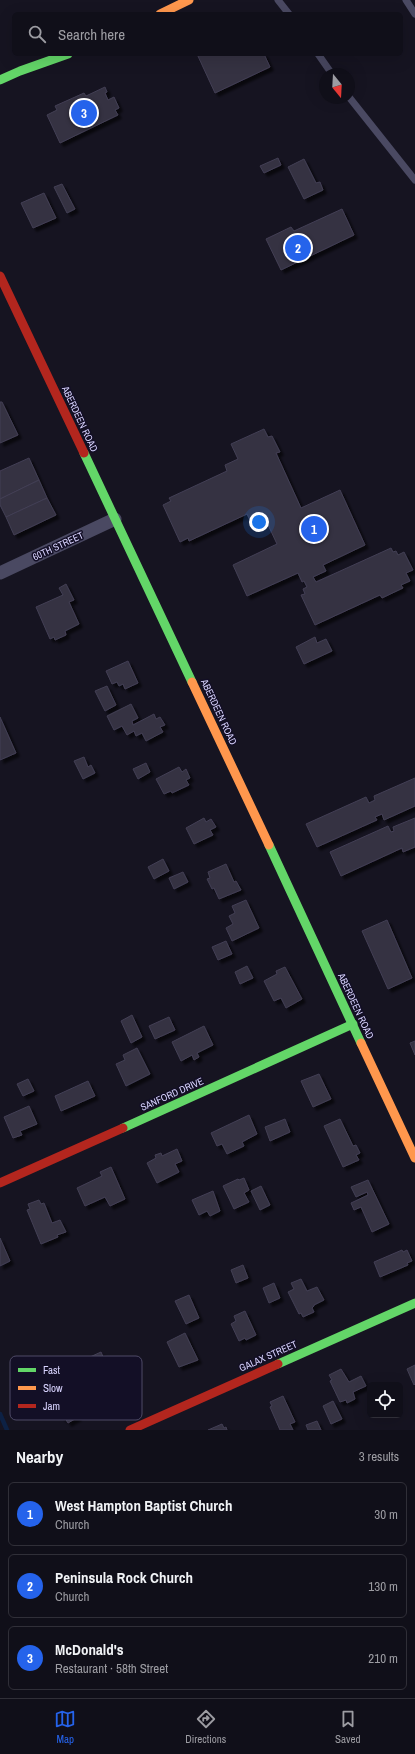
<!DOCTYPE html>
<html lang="en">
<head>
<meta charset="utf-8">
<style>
  body { margin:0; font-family:"Archivo Narrow",sans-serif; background:#1e1d26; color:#f1f3f6 }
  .controls { position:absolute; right:12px; bottom:12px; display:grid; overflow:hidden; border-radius:6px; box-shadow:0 4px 16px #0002 }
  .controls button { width:36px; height:36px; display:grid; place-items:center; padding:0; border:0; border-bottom:1px solid #302f38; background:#100f19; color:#f1f3f6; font:20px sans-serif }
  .compass { position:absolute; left:319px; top:68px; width:36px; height:36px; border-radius:50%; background:#100f19; box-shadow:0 4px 16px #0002; rotate:162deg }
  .you { position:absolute; left:259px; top:522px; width:14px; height:14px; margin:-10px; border:3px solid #fff; border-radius:50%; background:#1a73e8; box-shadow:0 0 0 6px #1a73e833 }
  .badge { display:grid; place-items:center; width:26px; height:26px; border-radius:50%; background:#2563eb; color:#fff; font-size:13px; font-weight:700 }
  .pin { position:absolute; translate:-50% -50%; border:2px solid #fff; box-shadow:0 1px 4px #0006 }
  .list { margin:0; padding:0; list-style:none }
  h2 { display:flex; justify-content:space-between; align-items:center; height:52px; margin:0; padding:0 16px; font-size:17px }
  h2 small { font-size:13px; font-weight:400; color:#9c9ca2 }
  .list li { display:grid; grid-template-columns:26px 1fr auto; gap:12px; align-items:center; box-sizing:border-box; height:64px; margin:0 8px 8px; padding:0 8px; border:1px solid #302f38; border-radius:6px }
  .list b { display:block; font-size:15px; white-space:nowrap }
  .list p { margin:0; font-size:13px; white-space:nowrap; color:#9c9ca2 }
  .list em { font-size:13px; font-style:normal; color:#9c9ca2 }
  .icon { flex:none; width:22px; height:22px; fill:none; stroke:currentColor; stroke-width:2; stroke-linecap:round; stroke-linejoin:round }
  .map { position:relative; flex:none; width:415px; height:1430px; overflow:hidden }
  .search { position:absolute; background:#100f19; box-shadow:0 4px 16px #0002; left:12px; right:12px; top:12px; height:44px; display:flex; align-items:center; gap:10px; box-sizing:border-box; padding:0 14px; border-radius:6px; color:#9c9ca2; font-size:15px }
  .sheet { height:268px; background:#100f19 }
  nav { display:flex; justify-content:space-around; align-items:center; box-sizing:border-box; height:56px; border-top:1px solid #302f38; background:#100f19; font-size:11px; color:#9c9ca2 }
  nav a { display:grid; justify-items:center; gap:2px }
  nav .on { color:#2563eb }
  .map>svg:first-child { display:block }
</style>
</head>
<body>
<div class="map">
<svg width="415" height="1430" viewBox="0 0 415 1430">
  <defs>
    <filter id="shadow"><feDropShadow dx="3.5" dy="3.5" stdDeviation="1" flood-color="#0009"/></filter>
  </defs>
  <rect width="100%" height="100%" fill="#161421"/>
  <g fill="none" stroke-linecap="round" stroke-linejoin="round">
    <!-- stream -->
    <polyline stroke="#0d2144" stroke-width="4.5" points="0,1414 7,1430"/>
  </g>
  <!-- building -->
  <g fill="#343243" stroke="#433f54" filter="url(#shadow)">
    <polygon points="197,54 264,54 270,67 215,93"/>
    <polygon points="105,87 107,92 105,93 108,100 114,97 119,108 115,110 118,115 60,143 47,115 57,110 55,106 84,93 86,96"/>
    <polygon points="278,158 281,165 264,173 260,166"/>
    <polygon points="304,159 316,183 320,182 323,190 304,199 288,167"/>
    <polygon points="62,184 75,209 67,213 54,187"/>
    <polygon points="44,193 56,218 33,228 21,203"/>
    <polygon points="342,209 354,235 281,270 266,239 291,227 294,231"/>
    <polygon points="0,402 2,402 18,435 0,443"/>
    <polygon points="264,429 268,437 272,436 280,452 276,453 301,508 340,490 365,545 323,565 326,571 313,577 316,582 391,548 393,552 396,551 398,555 404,552 413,570 406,573 410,581 401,585 403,588 382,598 380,595 315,625 301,595 305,594 303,589 307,587 304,581 302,582 298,573 247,596 233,565 277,544 263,514 250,520 247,514 189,541 188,538 180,542 163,505 171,501 169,498 227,471 225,465 238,459 231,444"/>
    <polygon points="29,458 39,480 0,499 0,471"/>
    <polygon points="39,480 47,498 6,517 0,505 0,499"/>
    <polygon points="47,498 56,515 14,535 6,517"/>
    <polygon points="66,584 74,600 69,602 79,624 65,631 66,635 55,640 54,637 50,639 36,607 63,595 59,588"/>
    <polygon points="315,637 317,643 326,639 332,651 304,664 296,647"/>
    <polygon points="128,661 138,683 125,689 123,684 119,686 117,682 112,684 106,671"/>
    <polygon points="107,686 116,705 105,711 95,691"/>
    <polygon points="131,704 138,718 132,721 133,725 154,714 156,719 160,717 165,725 160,727 163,732 146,741 142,733 136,736 134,731 127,735 122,726 114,730 107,716"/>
    <polygon points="0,717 16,753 0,760"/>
    <polygon points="84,757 88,767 91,765 95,773 83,779 74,761"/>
    <polygon points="146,763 150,772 138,779 133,769"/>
    <polygon points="179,767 182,772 186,769 190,778 186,780 189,785 172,793 171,791 164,794 156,779"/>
    <polygon points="415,778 415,806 384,820 382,814 375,817 377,820 317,847 306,824 366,797 369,803 375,800 374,796"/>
    <polygon points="204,818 206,822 211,819 216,827 210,830 213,835 194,844 186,828"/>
    <polygon points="415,818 415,847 403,852 402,848 341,876 330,852 388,826 391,832 394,831 393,827"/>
    <polygon points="163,859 169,871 154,879 148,867"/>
    <polygon points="226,864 234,882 236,881 241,890 219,899 214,888 212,889 207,879 210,878 208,872"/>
    <polygon points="183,872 188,882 174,889 169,878"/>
    <polygon points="246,900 259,928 232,941 226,928 233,924 229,916 235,913 232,906"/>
    <polygon points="387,920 412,978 388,989 362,931"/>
    <polygon points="226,941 232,954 218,960 212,947"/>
    <polygon points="247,966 253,978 240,984 235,972"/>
    <polygon points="285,967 302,999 286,1008 281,998 274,1001 264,981 277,974 276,971"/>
    <polygon points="132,1015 142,1037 131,1043 121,1021"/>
    <polygon points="169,1017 175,1030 155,1039 149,1026"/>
    <polygon points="204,1026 213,1045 197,1053 199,1057 194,1060 192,1055 181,1061 172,1042"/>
    <polygon points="415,1041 415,1055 410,1043"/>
    <polygon points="137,1048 150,1074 126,1086 116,1064 125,1060 123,1055"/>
    <polygon points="319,1074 331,1099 313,1107 301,1081"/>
    <polygon points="28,1079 34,1091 23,1096 17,1084"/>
    <polygon points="88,1081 95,1096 61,1111 55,1096"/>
    <polygon points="29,1106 37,1124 20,1131 22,1135 13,1138 4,1117"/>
    <polygon points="249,1115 257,1134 242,1142 244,1146 227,1154 222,1144 217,1146 211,1133"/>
    <polygon points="285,1119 290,1132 270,1141 265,1127"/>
    <polygon points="340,1119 353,1146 356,1145 360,1153 356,1155 359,1160 343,1167 324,1126"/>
    <polygon points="177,1149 182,1161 175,1164 179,1172 157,1183 147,1163 156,1158 155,1155 161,1153 162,1156"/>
    <polygon points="111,1167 125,1199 110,1206 105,1197 85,1206 77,1188 102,1176 100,1172"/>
    <polygon points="244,1178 249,1190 244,1193 249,1202 234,1209 223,1186 238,1179 239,1180"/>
    <polygon points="368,1180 389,1224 372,1232 361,1207 354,1210 351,1203 368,1195 367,1192 356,1197 351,1187"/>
    <polygon points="261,1186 270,1205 260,1210 251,1191"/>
    <polygon points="213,1191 220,1211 210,1216 207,1211 199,1215 192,1200"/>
    <polygon points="39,1200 41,1204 44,1203 52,1223 60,1220 66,1232 57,1235 58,1237 41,1244 27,1210 30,1209 28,1204"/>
    <polygon points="0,1238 10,1261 0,1266"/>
    <polygon points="402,1250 403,1252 407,1250 412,1261 407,1263 408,1265 380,1277 374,1262"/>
    <polygon points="243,1265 248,1278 236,1283 231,1270"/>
    <polygon points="301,1279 307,1291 317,1287 324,1300 314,1305 314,1306 312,1308 314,1312 303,1317 301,1313 299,1314 288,1292 294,1289 291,1283"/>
    <polygon points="274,1283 280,1298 269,1303 263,1288"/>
    <polygon points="189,1295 199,1318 186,1324 175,1301"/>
    <polygon points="245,1311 256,1335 246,1340 245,1338 239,1341 231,1324 236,1321 234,1316"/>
    <polygon points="185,1333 198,1360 179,1367 167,1342"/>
    <polygon points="101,1352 107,1366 96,1370 90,1357"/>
    <polygon points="415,1365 415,1384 414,1385 407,1369"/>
    <polygon points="341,1369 349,1382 361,1376 366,1386 353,1392 355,1399 347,1403 346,1400 340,1402 330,1381 332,1380 329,1375"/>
    <polygon points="65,1389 77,1413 76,1413 78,1417 68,1423 65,1418 63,1419 53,1398 60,1394 59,1392"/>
    <polygon points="283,1396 295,1422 290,1424 293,1430 280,1430 270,1407 272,1406 270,1402"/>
    <polygon points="333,1401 342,1419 331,1424 323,1406"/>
    <polygon points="317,1421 321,1430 308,1430 306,1425"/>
    <polygon points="222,1424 224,1428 226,1427 227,1430 208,1430"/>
  </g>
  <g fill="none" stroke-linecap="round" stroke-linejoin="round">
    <!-- lane -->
    <g stroke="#4a4962" stroke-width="7">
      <polyline points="278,0 289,14"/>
      <polyline points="406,0 415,14"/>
      <polyline points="318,54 332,74"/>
      <polyline points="349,97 415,180"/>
    </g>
    <!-- street -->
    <polyline stroke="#4a4962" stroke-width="13" points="0,573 115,519"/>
    <!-- fast -->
    <g stroke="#63d668" stroke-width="9">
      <polyline points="0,80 20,71 68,54"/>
      <polyline points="84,453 192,682"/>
      <polyline points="269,845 361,1043"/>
      <polyline points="123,1128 353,1024"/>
      <polyline points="278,1364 415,1303"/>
    </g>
    <!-- slow -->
    <g stroke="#ff974d" stroke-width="9">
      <polyline points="160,14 189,0"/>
      <polyline points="192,682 269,845"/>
      <polyline points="361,1043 415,1158"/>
    </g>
    <!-- jam -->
    <g stroke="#b3261e" stroke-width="9">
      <polyline points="0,276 84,453"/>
      <polyline points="0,1183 123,1128"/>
      <polyline points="130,1430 278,1364"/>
    </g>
  </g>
  <g text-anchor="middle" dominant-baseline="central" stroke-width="3" stroke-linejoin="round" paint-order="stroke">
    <!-- street labels -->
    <g font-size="10" fill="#d9d4ff" stroke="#130f26">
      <text transform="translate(80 419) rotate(65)">ABERDEEN ROAD</text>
      <text transform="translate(58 546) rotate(-25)">60TH STREET</text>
      <text transform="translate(219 712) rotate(65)">ABERDEEN ROAD</text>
      <text transform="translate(356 1006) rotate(65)">ABERDEEN ROAD</text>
      <text transform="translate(172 1094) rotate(-24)">SANFORD DRIVE</text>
      <text transform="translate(268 1356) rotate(-24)">GALAX STREET</text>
    </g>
  </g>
  <!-- legend -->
  <rect x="10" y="1356" width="132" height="64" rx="6" fill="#130f26" stroke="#4e4a67" stroke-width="1"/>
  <rect x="18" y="1368" width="18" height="4" fill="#63d668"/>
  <rect x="18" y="1386" width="18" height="4" fill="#ff974d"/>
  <rect x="18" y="1404" width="18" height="4" fill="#b3261e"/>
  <g font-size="11" fill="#d9d4ff">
    <text x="43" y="1374">Fast</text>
    <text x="43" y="1392">Slow</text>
    <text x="43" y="1410">Jam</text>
  </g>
</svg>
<div class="controls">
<button><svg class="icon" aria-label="locate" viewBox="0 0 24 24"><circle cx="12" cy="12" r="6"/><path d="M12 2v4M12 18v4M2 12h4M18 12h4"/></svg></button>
</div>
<svg class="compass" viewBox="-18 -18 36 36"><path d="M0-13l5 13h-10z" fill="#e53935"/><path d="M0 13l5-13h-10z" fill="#9c9ca2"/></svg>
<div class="you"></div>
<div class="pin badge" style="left:314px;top:529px">1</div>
<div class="pin badge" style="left:298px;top:248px">2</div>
<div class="pin badge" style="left:84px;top:113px">3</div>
<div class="search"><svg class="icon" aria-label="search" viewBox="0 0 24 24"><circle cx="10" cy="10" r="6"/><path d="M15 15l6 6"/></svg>Search here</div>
</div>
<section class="sheet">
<h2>Nearby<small>3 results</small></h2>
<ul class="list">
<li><span class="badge">1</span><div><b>West Hampton Baptist Church</b><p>Church</p></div><em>30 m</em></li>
<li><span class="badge">2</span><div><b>Peninsula Rock Church</b><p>Church</p></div><em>130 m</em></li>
<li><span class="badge">3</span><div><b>McDonald's</b><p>Restaurant · 58th Street</p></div><em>210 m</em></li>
</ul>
</section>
<nav>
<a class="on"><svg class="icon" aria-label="map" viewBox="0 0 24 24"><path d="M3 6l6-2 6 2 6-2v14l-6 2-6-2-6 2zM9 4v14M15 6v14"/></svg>Map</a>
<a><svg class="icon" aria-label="directions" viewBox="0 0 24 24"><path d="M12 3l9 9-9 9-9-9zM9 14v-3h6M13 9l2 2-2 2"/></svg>Directions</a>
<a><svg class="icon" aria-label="saved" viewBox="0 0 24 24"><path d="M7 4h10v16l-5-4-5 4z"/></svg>Saved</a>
</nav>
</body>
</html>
